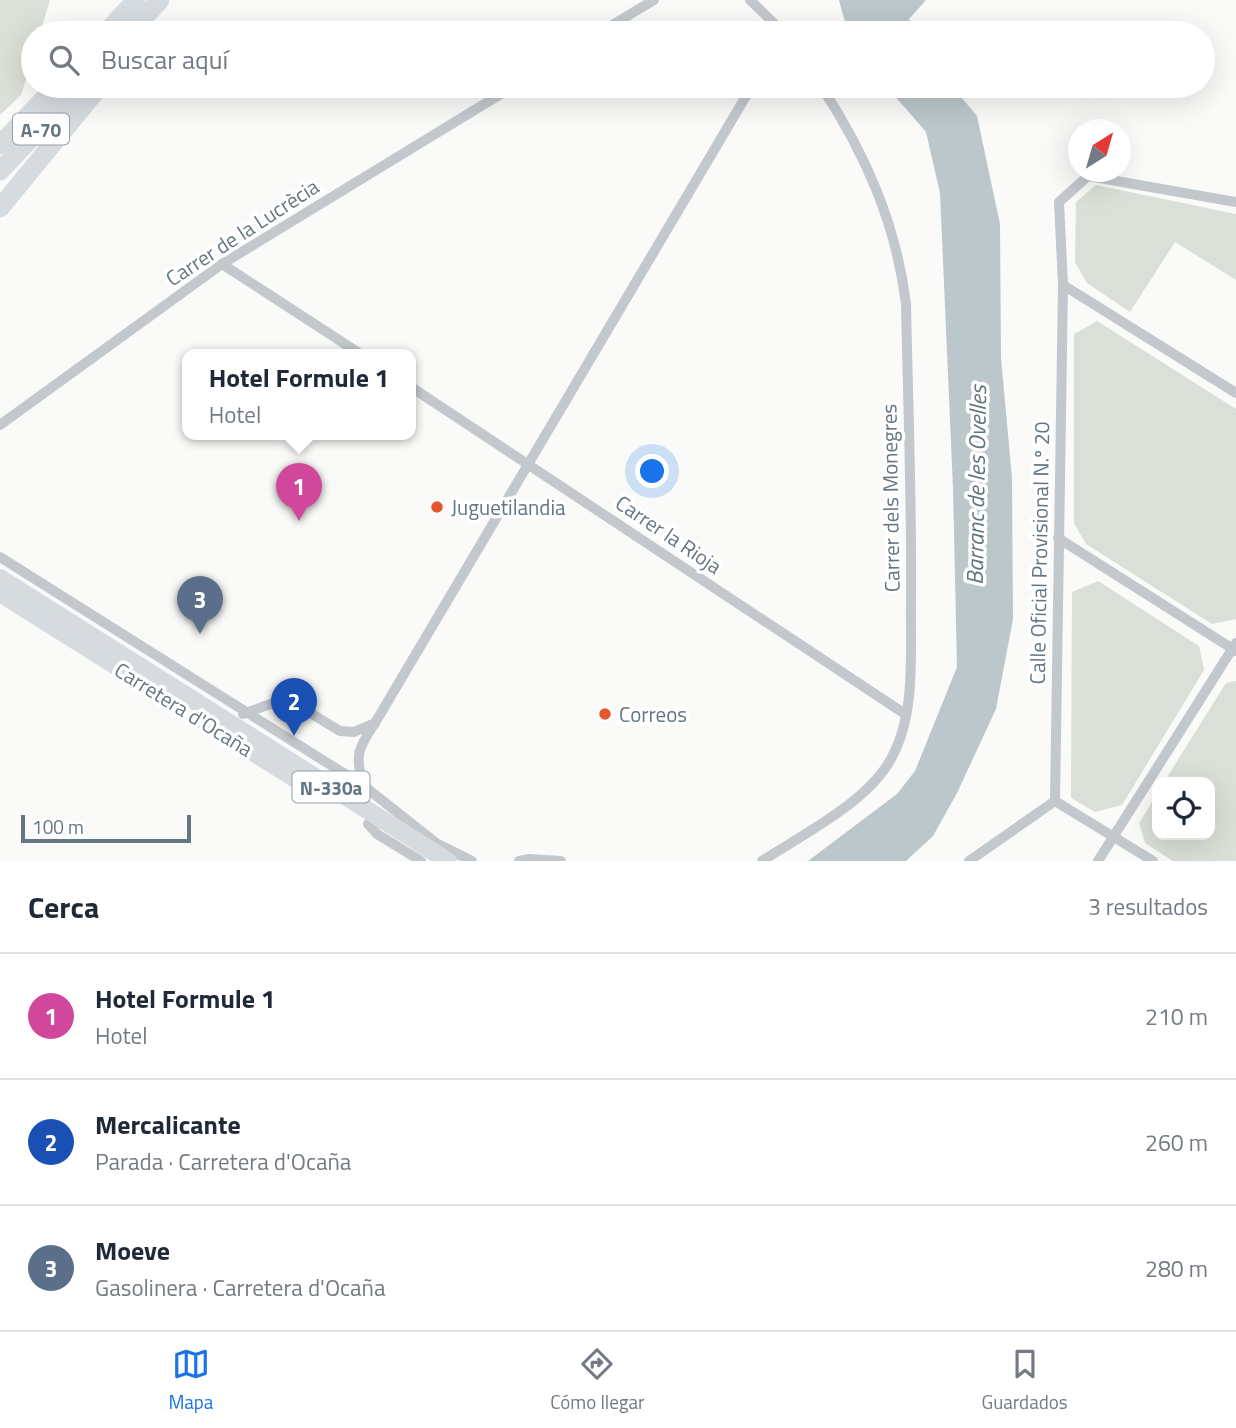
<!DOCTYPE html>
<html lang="es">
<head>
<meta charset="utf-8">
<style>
  body { margin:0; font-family:"Titillium Web",sans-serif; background:#f2f2f3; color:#1f2937 }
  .controls { position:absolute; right:21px; bottom:21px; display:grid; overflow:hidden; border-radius:14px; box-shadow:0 7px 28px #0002 }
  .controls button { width:63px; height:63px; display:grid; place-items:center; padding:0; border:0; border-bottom:2px solid #e0e1e3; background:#fff; color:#1f2937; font:35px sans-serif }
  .compass { position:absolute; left:1068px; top:119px; width:63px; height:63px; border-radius:50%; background:#fff; box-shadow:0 7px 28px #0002; rotate:37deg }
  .scale { position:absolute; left:21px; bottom:18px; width:170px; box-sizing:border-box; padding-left:7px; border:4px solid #657683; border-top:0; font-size:19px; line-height:24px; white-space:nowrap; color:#657683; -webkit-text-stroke:5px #fff; paint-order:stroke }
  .you { position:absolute; left:653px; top:472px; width:24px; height:24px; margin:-18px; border:5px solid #fff; border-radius:50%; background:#1a73e8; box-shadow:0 0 0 10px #1a73e833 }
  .badge { display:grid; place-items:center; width:46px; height:46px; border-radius:50%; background:#1a73e8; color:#fff; font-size:23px; font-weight:700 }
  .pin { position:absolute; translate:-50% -58px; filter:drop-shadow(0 2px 4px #0008) }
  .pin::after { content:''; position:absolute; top:37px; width:24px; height:21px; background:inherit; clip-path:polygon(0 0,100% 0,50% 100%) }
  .popup { position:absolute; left:182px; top:349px; width:234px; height:91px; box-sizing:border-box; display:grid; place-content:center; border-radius:14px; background:#fff; filter:drop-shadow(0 2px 5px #0005); font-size:23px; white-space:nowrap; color:#747a83 }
  .popup b { font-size:26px; color:#1f2937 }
  .popup::after { content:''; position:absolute; left:50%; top:100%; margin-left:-14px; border:14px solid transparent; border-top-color:#fff }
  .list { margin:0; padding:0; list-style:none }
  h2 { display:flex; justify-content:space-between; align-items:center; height:91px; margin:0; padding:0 28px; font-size:30px }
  h2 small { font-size:23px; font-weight:400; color:#747a83 }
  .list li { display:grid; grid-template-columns:46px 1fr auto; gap:21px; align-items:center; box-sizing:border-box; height:126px; padding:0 28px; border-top:2px solid #e0e1e3 }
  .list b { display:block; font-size:26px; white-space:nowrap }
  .list p { margin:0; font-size:23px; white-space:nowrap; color:#747a83 }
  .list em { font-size:23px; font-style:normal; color:#747a83 }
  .icon { flex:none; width:38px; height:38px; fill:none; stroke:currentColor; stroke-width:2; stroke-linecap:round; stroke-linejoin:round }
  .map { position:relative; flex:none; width:1236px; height:861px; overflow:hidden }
  .search { position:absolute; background:#fff; box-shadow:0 7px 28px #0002; left:21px; right:21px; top:21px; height:77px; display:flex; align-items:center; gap:18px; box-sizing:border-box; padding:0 24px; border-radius:38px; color:#747a83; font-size:26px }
  .sheet { height:469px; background:#fff }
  nav { display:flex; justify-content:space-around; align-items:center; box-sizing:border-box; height:98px; border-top:2px solid #e0e1e3; background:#fff; font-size:19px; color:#747a83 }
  nav a { display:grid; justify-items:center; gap:4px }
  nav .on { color:#1a73e8 }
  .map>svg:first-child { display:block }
</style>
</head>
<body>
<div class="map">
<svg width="1236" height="861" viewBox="0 0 1236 861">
  <rect width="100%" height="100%" fill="#fafaf8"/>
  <!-- green -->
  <g fill="#dadfd7">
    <polygon points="0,0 50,0 40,33 33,33 33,56 21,95 0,115"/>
    <polygon points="1096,185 1236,214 1236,280 1175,242 1130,312 1087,283 1075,262 1076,202"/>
    <polygon points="1097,321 1236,409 1236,619 1212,624 1086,544 1074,523 1074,334"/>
    <polygon points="1098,581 1199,646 1204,670 1122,805 1095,812 1071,798 1072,592"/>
    <polygon points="1236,681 1236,861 1173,861 1145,843 1139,823 1157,794 1157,835 1210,835 1210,782 1164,782 1226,683"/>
  </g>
  <!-- water -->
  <g fill="#bbc7cb">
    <polygon points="839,0 926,0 909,19 917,33 848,33"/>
    <polygon points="879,86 952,86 977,116 1000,224 1001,358 1012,478 1013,619 996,709 957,793 933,836 906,861 808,861 897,794 915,771 957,667 953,488 940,193 926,132 893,94"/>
  </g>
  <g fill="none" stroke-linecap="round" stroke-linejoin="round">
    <!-- street -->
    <g stroke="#c3c8cc" stroke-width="10">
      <polyline points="750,0 784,33"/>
      <polyline points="599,33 654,0"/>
      <polyline points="222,264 362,355"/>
      <polyline points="1063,285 1236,393"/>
      <polyline points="411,387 905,714"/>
      <polyline points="0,425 222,264 514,86"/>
      <polyline points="1058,538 1236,651"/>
      <polyline points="0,557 364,786 436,843 472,861"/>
      <path d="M243 714 273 703 292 702 340 731 354 732 375 723C358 748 354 757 364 786"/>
      <polyline points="375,723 752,86"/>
      <polyline points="1055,801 1153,861"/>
      <polyline points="368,824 377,834 421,861"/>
      <polyline points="519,861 529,859 561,861"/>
      <path d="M762 861C802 835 862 805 888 764 917 718 910 654 911 602 912 503 908 403 906 304 896 223 865 153 821 86"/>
      <polyline points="969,861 1055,801 1063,285 1059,202 1088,176 1236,202"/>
      <polyline points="1098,861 1236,643"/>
    </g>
    <!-- primary -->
    <g stroke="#d6dbdf" stroke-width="18">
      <polyline points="0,578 448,861"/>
      <polyline points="0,593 154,690"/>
      <polyline points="199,718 294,778"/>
    </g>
    <!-- highway -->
    <g stroke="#d6dbdf" stroke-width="19">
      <polyline points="112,26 136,0"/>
      <polyline points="130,33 160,0"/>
      <polyline points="0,145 56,86"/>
      <polyline points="0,171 81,86"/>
      <polyline points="0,208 100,86"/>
    </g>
  </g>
  <!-- markers -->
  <g fill="#e4572e" stroke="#fff" stroke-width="2.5">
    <circle cx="437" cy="507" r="7"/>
    <circle cx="605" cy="714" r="7"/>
  </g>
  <g text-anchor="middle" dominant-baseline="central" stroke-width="7" stroke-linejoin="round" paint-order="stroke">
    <!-- shield labels -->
    <g fill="#fff" stroke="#939fa8" stroke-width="2">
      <rect x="13" y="113.5" width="56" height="31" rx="5"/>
      <rect x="292.5" y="771.5" width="77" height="31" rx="5"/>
    </g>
    <g font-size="19" font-weight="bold" fill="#657683">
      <text x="41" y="129">A-70</text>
      <text x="331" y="787">N-330a</text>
    </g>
    <!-- street labels -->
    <g font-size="21" fill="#657683" stroke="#fff">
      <text transform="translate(242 232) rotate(-33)">Carrer de la Lucrècia</text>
      <text transform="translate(890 498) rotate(-91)">Carrer dels Monegres</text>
      <text transform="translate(669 534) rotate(34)">Carrer la Rioja</text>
      <text transform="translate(1039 553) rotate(-89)">Calle Oficial Provisional N.º 20</text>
      <text transform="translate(184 709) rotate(32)">Carretera d'Ocaña</text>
    </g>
    <!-- poi labels -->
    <g font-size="21" fill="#657683" stroke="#fff" text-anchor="start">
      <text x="451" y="507">Juguetilandia</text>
      <text x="619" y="714">Correos</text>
    </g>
    <!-- water labels -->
    <g font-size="23" font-style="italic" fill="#60757c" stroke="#fff">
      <text transform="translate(976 485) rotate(-89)">Barranc de les Ovelles</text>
    </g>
  </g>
</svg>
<div class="controls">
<button><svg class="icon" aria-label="locate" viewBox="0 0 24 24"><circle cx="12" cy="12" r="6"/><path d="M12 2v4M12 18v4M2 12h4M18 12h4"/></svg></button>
</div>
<svg class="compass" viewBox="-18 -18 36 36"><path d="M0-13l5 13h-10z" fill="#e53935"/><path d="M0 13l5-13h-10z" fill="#747a83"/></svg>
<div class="scale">100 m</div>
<div class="you"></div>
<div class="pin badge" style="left:299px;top:521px;background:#d1479c">1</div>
<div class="popup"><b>Hotel Formule 1</b>Hotel</div>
<div class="pin badge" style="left:294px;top:736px;background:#1a4fb4">2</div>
<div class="pin badge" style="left:200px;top:634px;background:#5c6f8a">3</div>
<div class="search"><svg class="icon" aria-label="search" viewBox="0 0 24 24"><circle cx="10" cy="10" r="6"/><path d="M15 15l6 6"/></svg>Buscar aquí</div>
</div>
<section class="sheet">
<h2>Cerca<small>3 resultados</small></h2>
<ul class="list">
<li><span class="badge" style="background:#d1479c">1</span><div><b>Hotel Formule 1</b><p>Hotel</p></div><em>210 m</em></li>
<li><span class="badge" style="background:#1a4fb4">2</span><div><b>Mercalicante</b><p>Parada · Carretera d'Ocaña</p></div><em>260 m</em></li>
<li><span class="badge" style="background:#5c6f8a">3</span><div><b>Moeve</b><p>Gasolinera · Carretera d'Ocaña</p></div><em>280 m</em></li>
</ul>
</section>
<nav>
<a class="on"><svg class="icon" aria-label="map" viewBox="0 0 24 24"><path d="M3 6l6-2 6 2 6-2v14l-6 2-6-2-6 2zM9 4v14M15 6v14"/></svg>Mapa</a>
<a><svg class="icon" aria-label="directions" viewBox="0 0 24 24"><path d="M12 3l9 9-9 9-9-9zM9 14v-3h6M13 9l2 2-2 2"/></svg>Cómo llegar</a>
<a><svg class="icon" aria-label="saved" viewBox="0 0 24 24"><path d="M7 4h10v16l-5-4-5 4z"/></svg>Guardados</a>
</nav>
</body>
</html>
